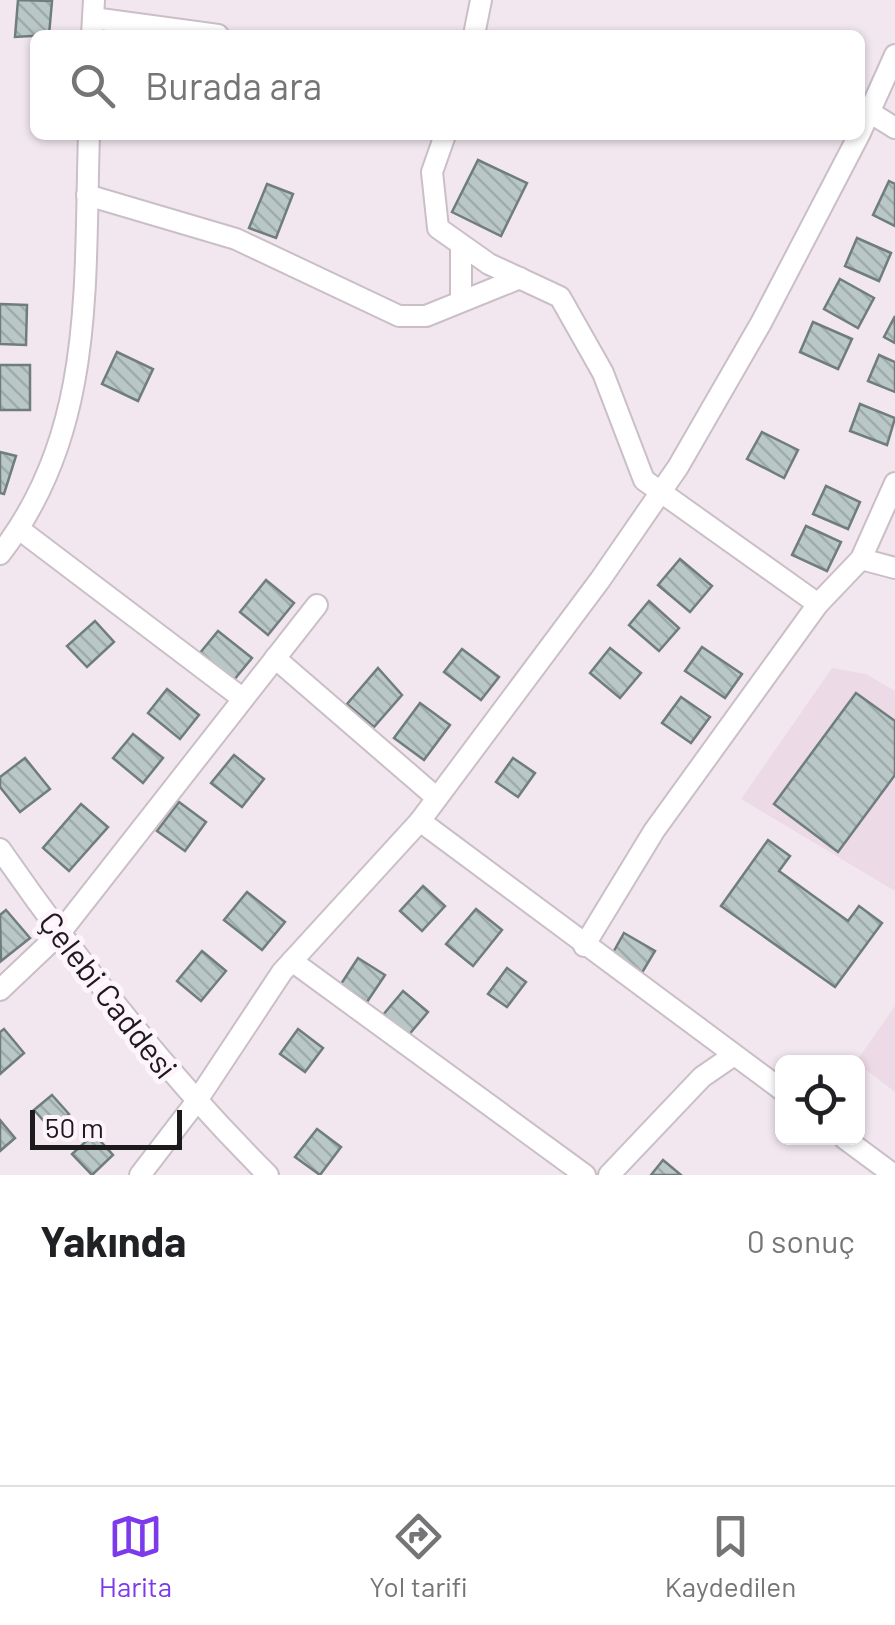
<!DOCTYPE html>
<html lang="tr">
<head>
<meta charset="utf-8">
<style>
  body { margin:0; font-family:Barlow,sans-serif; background:#f2f2f2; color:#202124 }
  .controls { position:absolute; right:30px; bottom:30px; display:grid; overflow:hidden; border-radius:15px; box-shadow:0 2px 8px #0004 }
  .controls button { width:90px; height:90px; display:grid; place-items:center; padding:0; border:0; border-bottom:2px solid #e0e0e0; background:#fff; color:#202124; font:50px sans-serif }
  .scale { position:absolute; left:30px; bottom:25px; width:152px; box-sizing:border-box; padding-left:10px; border:5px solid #1d1a1c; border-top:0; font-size:28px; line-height:35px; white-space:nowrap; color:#1d1a1c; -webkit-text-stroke:8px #fef5fc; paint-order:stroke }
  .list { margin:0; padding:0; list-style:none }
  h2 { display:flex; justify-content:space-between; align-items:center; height:130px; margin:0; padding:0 40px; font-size:42px }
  h2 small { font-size:32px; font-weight:400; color:#757577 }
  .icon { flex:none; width:55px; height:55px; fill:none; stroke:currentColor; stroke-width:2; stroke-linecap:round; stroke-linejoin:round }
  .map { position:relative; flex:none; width:895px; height:1175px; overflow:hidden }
  .search { position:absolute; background:#fff; box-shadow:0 2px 8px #0004; left:30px; right:30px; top:30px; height:110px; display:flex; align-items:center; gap:25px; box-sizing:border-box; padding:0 35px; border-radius:15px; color:#757577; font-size:38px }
  .sheet { height:310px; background:#fff }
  nav { display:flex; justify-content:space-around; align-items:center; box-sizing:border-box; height:140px; border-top:2px solid #e0e0e0; background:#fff; font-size:28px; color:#757577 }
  nav a { display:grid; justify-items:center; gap:5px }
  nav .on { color:#7c3aed }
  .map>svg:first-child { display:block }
</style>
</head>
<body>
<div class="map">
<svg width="895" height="1175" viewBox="0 0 895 1175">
  <defs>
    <pattern id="building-back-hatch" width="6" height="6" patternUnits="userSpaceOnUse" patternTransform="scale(2.5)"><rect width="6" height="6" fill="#b9c8c6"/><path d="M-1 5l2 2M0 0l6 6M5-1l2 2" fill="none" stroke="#9fabaa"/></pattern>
  </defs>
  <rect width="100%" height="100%" fill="#f2e7ef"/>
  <!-- built -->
  <g fill="#ecdae7">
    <polygon points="832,668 866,674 895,691 895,891 741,799"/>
    <polygon points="895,1006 895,1092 856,1062"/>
  </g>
  <!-- building -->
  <g fill="url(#building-back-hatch)" stroke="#6f7d7c" stroke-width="2.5">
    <polygon points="18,0 52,1 49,35 15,37"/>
    <polygon points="478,160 527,183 501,236 452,212"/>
    <polygon points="889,181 895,184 895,226 873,215"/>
    <polygon points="267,184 293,194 276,238 249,228"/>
    <polygon points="857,238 891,253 879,281 845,266"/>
    <polygon points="840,279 874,298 858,328 824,309"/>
    <polygon points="0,304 27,305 26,345 0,344"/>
    <polygon points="895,316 895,343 884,337"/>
    <polygon points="813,322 852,339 838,369 800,352"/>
    <polygon points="117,352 153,369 138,401 102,384"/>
    <polygon points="879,355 895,362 895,392 868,381"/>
    <rect x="0" y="365" width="30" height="45"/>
    <polygon points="860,404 895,418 887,445 850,431"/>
    <polygon points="762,432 798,450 784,478 747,459"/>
    <polygon points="0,452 16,456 4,494 0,493"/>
    <polygon points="826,486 860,502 848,529 813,514"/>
    <polygon points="806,526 841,542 827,571 792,555"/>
    <polygon points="680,559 712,586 690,612 658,585"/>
    <polygon points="266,580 294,603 268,635 240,612"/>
    <polygon points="649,601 679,628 659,651 629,625"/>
    <polygon points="95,621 114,642 87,667 67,646"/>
    <polygon points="218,631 252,658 229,686 195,659"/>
    <polygon points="702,647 742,674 725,698 685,671"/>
    <polygon points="610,648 641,673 620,698 590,673"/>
    <polygon points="462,649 499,677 481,700 444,672"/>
    <polygon points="378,668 402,695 374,727 347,704"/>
    <polygon points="167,689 199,715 180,739 148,713"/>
    <polygon points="856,693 895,721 895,775 838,852 774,804"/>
    <polygon points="681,697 710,717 691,743 662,723"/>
    <polygon points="420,703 450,725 424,760 394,738"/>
    <polygon points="133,734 163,758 143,783 113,758"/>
    <polygon points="234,755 264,779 242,807 211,783"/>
    <polygon points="25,758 50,789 20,812 0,787 0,777"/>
    <polygon points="513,758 535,773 518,797 496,782"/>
    <polygon points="179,802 206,822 185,851 157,831"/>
    <polygon points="81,804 108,827 69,871 43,848"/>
    <polygon points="768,840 790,856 779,871 848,921 859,906 882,923 835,987 721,906"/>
    <polygon points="423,886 445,906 422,931 400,911"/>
    <polygon points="247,892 285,922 262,950 224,920"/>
    <polygon points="476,909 502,930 473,966 446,944"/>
    <polygon points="6,910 30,938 1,961 0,915"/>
    <polygon points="624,933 655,951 640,976 610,958"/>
    <polygon points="202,951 226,971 201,1001 177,981"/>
    <polygon points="358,958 385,975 367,1002 341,984"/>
    <polygon points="507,968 526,982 507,1007 488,994"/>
    <polygon points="403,991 428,1012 407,1037 382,1016"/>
    <polygon points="4,1029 24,1053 0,1074 0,1032"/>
    <polygon points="298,1029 323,1048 305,1072 280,1054"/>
    <polygon points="52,1095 69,1114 51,1129 34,1110"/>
    <polygon points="0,1120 15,1138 0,1151"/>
    <polygon points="317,1129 341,1147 320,1175 295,1157"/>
    <polygon points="94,1134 113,1155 92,1175 72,1154"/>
    <polygon points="663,1160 681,1175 651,1175"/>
  </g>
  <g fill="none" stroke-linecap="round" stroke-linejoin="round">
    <!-- minor casing -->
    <g stroke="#cabfc7" stroke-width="24">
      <g id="minor">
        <polyline points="93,18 218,35"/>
        <polyline points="92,35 94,0"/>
        <polyline points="474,35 481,0"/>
        <polyline points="871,113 895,128"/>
        <polyline points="860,133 895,55"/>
        <polyline points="445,135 432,172 438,228 489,264 560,297 603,373 644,480 818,604"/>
        <polyline points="87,195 236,239 399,316 426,316 520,278"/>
        <polyline points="461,300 461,247"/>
        <polyline points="19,529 242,698"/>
        <path d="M0 554C96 432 84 282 89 135"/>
        <polyline points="861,559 895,568"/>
        <polyline points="275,658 437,798"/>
        <polyline points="420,821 782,1090"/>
        <path d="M0 849C81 966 168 1075 268 1175"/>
        <polyline points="584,946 654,831 818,604 861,559 895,483"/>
        <polyline points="292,961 585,1175"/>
        <polyline points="0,990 59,934 317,605"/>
        <polyline points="844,1138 894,1175"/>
        <polyline points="140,1175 196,1102 282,972 420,821 600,580 678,467 761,323 859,135"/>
        <polyline points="609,1175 702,1077 734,1055"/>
      </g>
    </g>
    <!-- minor -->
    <use href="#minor" stroke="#fff" stroke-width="20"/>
  </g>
  <g text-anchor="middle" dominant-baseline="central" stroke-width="10" stroke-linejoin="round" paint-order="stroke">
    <!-- street labels -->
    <g font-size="32" fill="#1d1a1c" stroke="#fef5fc">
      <text transform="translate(109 994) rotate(52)">Çelebi Caddesi</text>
    </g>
  </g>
</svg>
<div class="controls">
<button><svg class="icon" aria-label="locate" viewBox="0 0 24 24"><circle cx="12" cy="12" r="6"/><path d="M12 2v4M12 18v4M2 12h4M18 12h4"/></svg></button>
</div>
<div class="scale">50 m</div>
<div class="search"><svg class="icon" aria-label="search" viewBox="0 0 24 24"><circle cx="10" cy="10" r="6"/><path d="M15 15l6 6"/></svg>Burada ara</div>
</div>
<section class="sheet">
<h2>Yakında<small>0 sonuç</small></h2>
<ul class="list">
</ul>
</section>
<nav>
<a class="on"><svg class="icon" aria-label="map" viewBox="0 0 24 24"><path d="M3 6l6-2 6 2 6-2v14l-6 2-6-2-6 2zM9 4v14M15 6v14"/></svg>Harita</a>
<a><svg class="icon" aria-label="directions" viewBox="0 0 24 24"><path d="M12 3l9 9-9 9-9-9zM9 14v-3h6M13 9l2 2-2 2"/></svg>Yol tarifi</a>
<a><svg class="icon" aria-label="saved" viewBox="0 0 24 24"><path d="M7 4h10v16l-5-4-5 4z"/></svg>Kaydedilen</a>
</nav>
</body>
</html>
